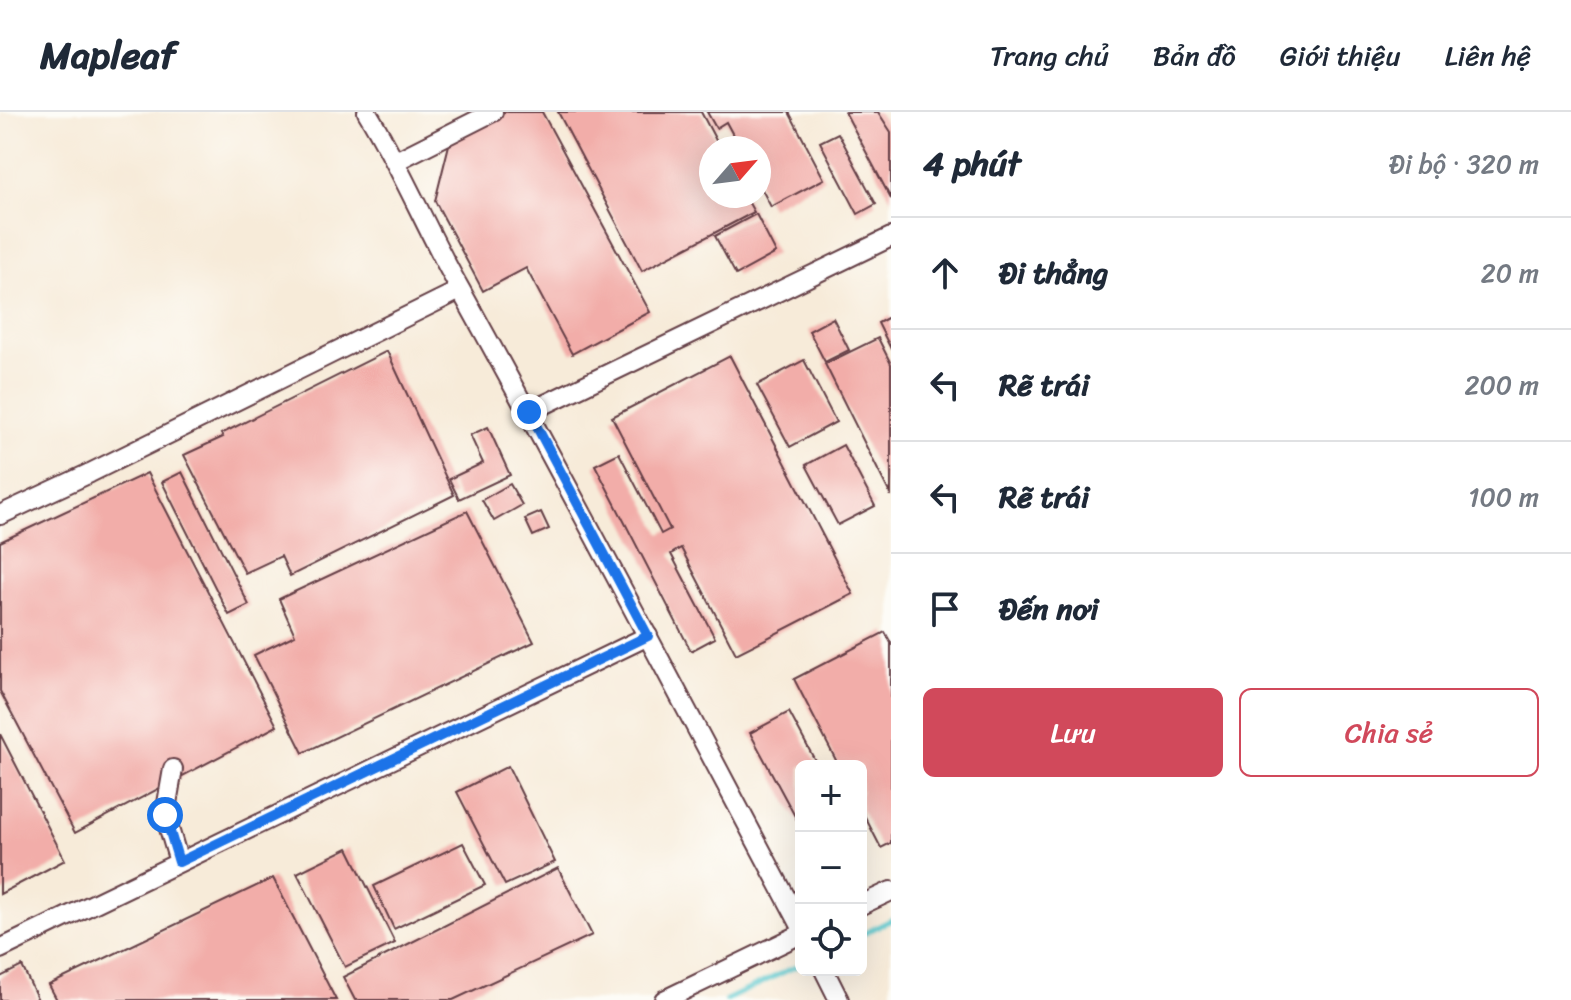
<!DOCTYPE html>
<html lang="vi">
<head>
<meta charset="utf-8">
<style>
  body { margin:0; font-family:Sriracha,sans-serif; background:#f2f2f3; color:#1f2937 }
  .controls { position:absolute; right:24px; bottom:24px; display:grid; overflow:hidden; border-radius:12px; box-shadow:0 8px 32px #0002 }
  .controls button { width:72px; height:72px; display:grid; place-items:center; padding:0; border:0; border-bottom:2px solid #e0e1e3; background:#fff; color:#1f2937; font:40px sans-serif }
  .compass { position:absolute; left:699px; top:24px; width:72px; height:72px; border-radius:50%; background:#fff; box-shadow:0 8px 32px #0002; rotate:62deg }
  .stop { position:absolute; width:24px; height:24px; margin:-18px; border:6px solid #1a73e8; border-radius:50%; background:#fff }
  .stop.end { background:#1a73e8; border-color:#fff; box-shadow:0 2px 8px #0008 }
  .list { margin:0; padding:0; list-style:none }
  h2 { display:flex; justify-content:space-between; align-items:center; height:104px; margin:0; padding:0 32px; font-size:34px }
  h2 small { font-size:26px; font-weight:400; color:#747a83 }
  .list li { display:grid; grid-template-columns:52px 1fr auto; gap:24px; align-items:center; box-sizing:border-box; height:112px; padding:0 32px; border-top:2px solid #e0e1e3 }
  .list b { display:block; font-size:30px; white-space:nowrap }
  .list em { font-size:26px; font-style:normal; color:#747a83 }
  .actions { display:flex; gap:16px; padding:24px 32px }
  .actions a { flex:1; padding:18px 0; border:2px solid #d1495b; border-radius:12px; text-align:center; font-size:28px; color:#d1495b }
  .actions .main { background:#d1495b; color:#fff }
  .icon { flex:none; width:44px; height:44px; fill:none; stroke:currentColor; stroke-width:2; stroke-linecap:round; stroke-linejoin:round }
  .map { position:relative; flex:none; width:891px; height:888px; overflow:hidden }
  header { display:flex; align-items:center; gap:48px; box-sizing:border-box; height:112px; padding:0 40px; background:#fff; border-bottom:2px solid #e0e1e3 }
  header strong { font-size:38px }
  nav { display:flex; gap:44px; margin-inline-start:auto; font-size:28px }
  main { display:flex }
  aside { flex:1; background:#fff }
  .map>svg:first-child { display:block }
</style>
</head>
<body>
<header>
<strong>Mapleaf</strong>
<nav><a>Trang chủ</a><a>Bản đồ</a><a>Giới thiệu</a><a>Liên hệ</a></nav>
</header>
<main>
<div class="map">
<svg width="891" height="888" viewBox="0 0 891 888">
  <rect width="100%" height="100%" fill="#fdfcf7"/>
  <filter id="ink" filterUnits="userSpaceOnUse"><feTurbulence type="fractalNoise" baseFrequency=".0125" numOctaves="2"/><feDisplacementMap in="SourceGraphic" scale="16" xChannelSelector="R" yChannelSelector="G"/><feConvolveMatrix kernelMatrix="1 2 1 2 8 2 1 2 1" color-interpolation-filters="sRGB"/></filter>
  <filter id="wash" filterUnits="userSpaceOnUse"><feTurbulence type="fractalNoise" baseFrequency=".006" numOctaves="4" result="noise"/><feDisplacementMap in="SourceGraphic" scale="32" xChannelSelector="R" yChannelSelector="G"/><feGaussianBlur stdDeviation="1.8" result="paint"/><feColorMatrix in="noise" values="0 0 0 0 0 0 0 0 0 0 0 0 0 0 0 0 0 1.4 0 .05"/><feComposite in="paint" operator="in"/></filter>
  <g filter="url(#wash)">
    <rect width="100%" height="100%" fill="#f7ebd9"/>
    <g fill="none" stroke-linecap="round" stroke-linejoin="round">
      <!-- stream -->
      <g stroke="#5ac8ce" stroke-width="5">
        <polyline points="861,823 891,808"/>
        <polyline points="726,888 801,852"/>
      </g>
    </g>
    <g id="blocks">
      <!-- building -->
      <g fill="#f2ada9">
        <polygon points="504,0 542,0 650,200 572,242 526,156 483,179 435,89 450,29"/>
        <polygon points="558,0 701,0 720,36 711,36 711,84 745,84 754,100 642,159"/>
        <polygon points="707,0 789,0 824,67 771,95 759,72 759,36 740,36 726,10 716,16"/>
        <polygon points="845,0 878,0 891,20 891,87"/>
        <polygon points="838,21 876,92 858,102 820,30"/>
        <polygon points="756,102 776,141 736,163 715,124"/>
        <polygon points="891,204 891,237 878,211"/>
        <polygon points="833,206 849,238 825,250 809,219"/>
        <polygon points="878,226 891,252 891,384 825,252"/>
        <polygon points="387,239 454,383 290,464 281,444 245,461 184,343 223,325 221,322"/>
        <polygon points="730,244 853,482 736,542 681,436 671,442 715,526 691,539 595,353 619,341 661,422 670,417 612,305"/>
        <polygon points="804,248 836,310 790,335 757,273"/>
        <polygon points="488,315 510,363 459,387 449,367 483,351 470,323"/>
        <polygon points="843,333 875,394 838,413 806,353"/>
        <polygon points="182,360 249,493 229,503 162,370"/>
        <polygon points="147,361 277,614 75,721 0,579 0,430"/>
        <polygon points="510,372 522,393 494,409 482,388"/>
        <polygon points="467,399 534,530 303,641 254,543 295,523 279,487"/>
        <polygon points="541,400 549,417 533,424 525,407"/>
        <polygon points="885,520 891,531 891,731 881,736 861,697 861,654 839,654 794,567"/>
        <polygon points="789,600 818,654 801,654 801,705 797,708 750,621"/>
        <polygon points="0,622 65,748 0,782"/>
        <polygon points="508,654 555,750 505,773 457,680"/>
        <polygon points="463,731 485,773 394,817 374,774"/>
        <polygon points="348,736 395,831 345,855 297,761"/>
        <polygon points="558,756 592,823 453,888 355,888 343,865"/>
        <polygon points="273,766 336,888 57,888 49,873"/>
        <polygon points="22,854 38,888 0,888 0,865"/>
      </g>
    </g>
  </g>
  <g filter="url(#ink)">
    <use href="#blocks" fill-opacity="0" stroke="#643e45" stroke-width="2"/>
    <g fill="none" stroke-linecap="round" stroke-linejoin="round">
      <!-- minor casing -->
      <g stroke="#643e45" stroke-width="22">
        <g id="minor">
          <path d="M367 0C402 57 427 119 460 177 577 388 688 601 801 814"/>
          <polyline points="396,49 493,0"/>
          <polyline points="529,300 891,125"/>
          <polyline points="0,403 90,361 460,178"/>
          <polyline points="173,657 165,703 179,750"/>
          <polyline points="861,793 891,779"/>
          <polyline points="0,837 648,524"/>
          <polyline points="824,858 839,888"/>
          <polyline points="664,888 801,822"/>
        </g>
      </g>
      <!-- minor -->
      <use href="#minor" stroke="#fff" stroke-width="18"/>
    </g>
  </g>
  <g fill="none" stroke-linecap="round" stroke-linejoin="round" filter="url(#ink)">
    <!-- route -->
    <polyline stroke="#1a73e8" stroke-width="10" points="165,703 179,750 648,524 529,300"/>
  </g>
</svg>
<div class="controls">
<button>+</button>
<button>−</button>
<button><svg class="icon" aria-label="locate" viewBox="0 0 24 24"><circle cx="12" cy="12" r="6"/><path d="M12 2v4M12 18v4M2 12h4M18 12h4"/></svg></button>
</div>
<svg class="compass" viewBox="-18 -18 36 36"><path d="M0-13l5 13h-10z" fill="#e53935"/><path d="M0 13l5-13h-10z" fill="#747a83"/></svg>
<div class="stop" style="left:165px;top:703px"></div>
<div class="stop end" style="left:529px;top:300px"></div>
</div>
<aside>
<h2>4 phút<small>Đi bộ · 320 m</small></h2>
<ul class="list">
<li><svg class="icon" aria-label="ahead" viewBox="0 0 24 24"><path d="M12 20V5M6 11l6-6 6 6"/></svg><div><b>Đi thẳng</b></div><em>20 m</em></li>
<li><svg class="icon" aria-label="left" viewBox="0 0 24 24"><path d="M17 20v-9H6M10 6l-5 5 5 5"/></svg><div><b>Rẽ trái</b></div><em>200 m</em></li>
<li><svg class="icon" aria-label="left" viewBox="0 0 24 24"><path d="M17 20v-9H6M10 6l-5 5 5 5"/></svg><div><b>Rẽ trái</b></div><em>100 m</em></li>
<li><svg class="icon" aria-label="arrive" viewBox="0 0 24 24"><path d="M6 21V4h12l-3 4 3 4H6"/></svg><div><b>Đến nơi</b></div></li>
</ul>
<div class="actions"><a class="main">Lưu</a><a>Chia sẻ</a></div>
</aside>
</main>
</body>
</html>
